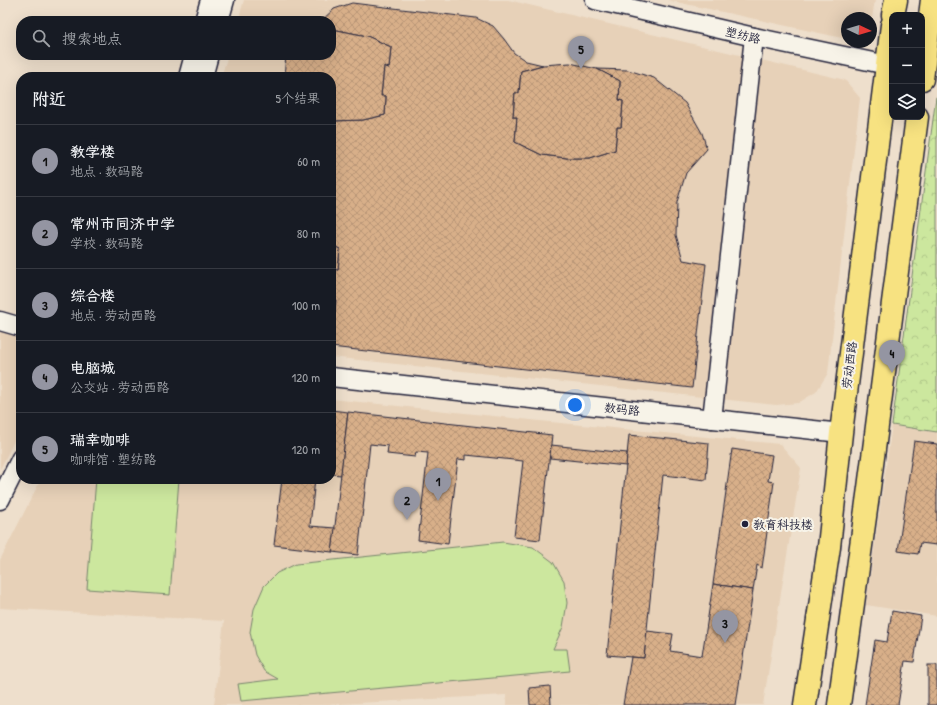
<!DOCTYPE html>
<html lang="zh">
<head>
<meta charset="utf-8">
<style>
  body { margin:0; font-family:"Patrick Hand","LXGW WenKai TC",sans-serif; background:#242831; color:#f1f3f6 }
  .controls { position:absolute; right:12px; top:12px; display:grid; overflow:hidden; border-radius:8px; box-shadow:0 4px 16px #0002 }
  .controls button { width:36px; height:36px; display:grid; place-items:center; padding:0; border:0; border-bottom:1px solid #363941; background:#171b24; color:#f1f3f6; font:20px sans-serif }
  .compass { position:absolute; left:841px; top:12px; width:36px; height:36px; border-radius:50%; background:#171b24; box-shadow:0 4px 16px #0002; rotate:94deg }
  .you { position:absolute; left:575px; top:405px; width:14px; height:14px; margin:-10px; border:3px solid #fff; border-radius:50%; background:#1a73e8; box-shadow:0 0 0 6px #1a73e833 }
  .badge { display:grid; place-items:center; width:26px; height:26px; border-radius:50%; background:#9495a2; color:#111; font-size:13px; font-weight:700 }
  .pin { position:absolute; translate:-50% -33px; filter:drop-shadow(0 1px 2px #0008) }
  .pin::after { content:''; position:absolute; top:21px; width:14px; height:12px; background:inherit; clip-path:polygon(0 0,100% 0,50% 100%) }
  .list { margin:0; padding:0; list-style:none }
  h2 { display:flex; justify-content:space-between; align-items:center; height:52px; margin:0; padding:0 16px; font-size:17px }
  h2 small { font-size:13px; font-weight:400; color:#9ea1a6 }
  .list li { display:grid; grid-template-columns:26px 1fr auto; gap:12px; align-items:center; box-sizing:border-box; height:72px; padding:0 16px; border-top:1px solid #363941 }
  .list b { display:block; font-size:15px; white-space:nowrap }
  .list p { margin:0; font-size:13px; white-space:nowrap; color:#9ea1a6 }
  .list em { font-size:13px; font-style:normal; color:#9ea1a6 }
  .icon { flex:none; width:22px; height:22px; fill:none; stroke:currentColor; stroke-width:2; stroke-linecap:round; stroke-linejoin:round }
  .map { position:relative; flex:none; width:937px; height:705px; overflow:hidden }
  .search { position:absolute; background:#171b24; box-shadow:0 4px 16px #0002; left:16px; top:16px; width:320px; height:44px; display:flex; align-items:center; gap:10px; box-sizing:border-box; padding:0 14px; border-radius:16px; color:#9ea1a6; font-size:15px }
  .panel { position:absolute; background:#171b24; box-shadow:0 4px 16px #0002; left:16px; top:72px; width:320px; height:412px; border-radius:16px }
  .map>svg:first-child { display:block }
</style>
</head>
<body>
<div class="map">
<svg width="937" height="705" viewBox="0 0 937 705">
  <defs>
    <pattern id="park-crowns" width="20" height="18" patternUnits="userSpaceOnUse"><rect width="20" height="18" fill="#cce79e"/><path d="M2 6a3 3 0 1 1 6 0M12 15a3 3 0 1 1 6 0" fill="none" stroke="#afc689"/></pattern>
    <pattern id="building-cross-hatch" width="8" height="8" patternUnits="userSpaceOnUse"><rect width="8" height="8" fill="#d8af89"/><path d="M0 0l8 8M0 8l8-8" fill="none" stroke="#b99677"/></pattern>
  </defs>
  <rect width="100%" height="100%" fill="#eedfcc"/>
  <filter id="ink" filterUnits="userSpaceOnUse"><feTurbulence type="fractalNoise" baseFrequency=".025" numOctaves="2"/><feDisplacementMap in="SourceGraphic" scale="8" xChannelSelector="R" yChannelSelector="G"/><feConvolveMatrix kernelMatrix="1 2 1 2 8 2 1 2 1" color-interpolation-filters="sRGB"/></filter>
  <g filter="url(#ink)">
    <!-- built -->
    <g fill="#e7d1b8">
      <polygon points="244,0 508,0 845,80 860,98 828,373 816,392 798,403 776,405 331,357 331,77 221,77 228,55 331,55 331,21 238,21"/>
      <polygon points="667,0 875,0 871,24 871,18 847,18 847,39"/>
      <polygon points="0,330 21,336 21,427 0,469"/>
      <polygon points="331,399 540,421 780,444 801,468 763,705 507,705 506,695 321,705 214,705 224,621 0,608 0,560 41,479 331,479"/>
      <polygon points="892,425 937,432 937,616 866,605"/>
    </g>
    <!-- grass -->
    <g fill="#cce79e" stroke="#77846c">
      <polygon points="96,479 179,479 170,595 87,589"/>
      <polygon points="503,542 533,547 553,562 564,581 567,603 563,627 553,649 567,649 570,671 241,701 238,684 278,679 264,671 255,655 250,632 254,609 264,586 277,573 296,564"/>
    </g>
    <!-- park -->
    <polygon fill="url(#park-crowns)" stroke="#77846c" points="936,97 937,97 937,432 892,425"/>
    <!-- building -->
    <g fill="url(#building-cross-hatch)" stroke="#22223b">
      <polygon points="352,3 476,18 493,26 504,39 514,53 526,61 543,65 521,71 519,93 515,93 513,117 517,117 515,142 542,155 567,158 590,158 615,150 617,127 621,127 623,101 619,100 620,81 597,69 628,70 654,78 685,103 702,133 707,149 686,173 677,202 676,235 683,260 706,264 692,388 331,347 331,318 334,318 336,299 331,299 331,291 333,269 338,270 340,249 331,245 331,121 363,120 385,115 386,96 381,96 384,66 389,68 391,47 367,36 337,30 331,30 331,21 321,21 334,9"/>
      <polygon points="331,30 337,30 367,36 391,47 389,68 384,66 381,96 386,96 385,115 363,120 331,121 331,77 284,77 286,55 331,55"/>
      <polygon points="570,63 597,69 620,81 619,100 623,101 621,127 617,127 615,150 590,158 567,158 542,155 515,142 517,117 513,117 515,93 519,93 521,71 543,65"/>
      <polygon points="331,245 340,249 338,270 333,269 331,291"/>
      <polygon points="331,299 336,299 334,318 331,318"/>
      <polygon points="331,410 348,412 341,475 331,474"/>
      <polygon points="348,412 552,435 540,540 514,537 523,461 466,455 466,460 458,459 448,544 418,540 428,453 416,452 415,457 387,454 388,446 370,444 358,555 332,552"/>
      <polygon points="629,435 709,443 706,480 663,475 644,658 607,655"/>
      <polygon points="914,441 937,444 937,545 920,543 918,554 898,551"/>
      <polygon points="551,445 627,453 626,466 550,458"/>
      <polygon points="732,449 772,455 768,481 774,482 762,568 757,565 753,590 713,584"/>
      <polygon points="282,479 315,479 310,526 335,528 332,552 274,545"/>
      <polygon points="713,584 753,590 736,705 623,705 631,657 644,658 647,631 673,634 670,651 702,656"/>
      <polygon points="892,611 921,616 914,662 905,661 898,705 865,705 875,640 887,642"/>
      <rect x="928" y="665" width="9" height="40"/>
      <polygon points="550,686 551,705 530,705 529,688"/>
    </g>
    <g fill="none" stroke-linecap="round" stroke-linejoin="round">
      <!-- minor casing -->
      <g stroke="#22223b" stroke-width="21">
        <g id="minor">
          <polyline points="595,0 754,37 892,66"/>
          <polyline points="204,21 210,0"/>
          <polyline points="219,21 225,0"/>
          <polyline points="188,77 194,55"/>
          <polyline points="203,77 209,55"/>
          <polyline points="0,321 21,327"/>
          <polyline points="331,377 841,433"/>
          <polyline points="712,419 754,37"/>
          <polyline points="0,500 21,458"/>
        </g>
      </g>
      <!-- major casing -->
      <g stroke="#22223b" stroke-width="25">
        <g id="major">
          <polyline points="893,15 896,0"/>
          <polyline points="922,79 932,0"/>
          <polyline points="805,705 829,547 841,433 892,25"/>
          <polyline points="839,705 869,488 917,117"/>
        </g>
      </g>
      <!-- minor -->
      <use href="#minor" stroke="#f7f3e8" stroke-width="18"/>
      <!-- major -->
      <use href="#major" stroke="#f7e281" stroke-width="22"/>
    </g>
  </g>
  <!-- markers -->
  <circle fill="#22223b" stroke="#f7f3e8" stroke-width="1.5" cx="745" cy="524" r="4"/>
  <g text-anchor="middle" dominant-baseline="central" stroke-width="4" stroke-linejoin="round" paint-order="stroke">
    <!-- street labels -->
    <g font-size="12" fill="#22223b" stroke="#f7f3e8">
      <text transform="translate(743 35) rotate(13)">塑纺路</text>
      <text transform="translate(849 365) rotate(-83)">劳动西路</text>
      <text transform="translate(622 409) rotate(6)">数码路</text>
    </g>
    <!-- poi labels -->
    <g font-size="12" fill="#22223b" stroke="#f7f3e8" text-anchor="start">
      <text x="753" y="524">教育科技楼</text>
    </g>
  </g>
</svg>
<div class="controls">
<button>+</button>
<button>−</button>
<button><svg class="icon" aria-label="layers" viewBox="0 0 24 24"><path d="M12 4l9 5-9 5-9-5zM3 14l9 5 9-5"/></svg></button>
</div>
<svg class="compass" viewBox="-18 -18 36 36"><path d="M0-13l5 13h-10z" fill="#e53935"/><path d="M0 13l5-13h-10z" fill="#9ea1a6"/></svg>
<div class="you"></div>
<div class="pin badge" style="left:438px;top:501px">1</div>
<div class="pin badge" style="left:407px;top:520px">2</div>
<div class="pin badge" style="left:725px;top:643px">3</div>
<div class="pin badge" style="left:892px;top:373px">4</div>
<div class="pin badge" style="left:581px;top:69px">5</div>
<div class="search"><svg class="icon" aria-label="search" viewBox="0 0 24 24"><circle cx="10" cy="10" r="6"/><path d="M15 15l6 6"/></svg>搜索地点</div>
<section class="panel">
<h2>附近<small>5个结果</small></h2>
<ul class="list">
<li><span class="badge">1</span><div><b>教学楼</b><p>地点 · 数码路</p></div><em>60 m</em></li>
<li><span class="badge">2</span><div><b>常州市同济中学</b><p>学校 · 数码路</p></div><em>80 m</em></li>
<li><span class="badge">3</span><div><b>综合楼</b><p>地点 · 劳动西路</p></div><em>100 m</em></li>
<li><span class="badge">4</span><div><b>电脑城</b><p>公交站 · 劳动西路</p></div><em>120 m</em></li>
<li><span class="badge">5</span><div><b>瑞幸咖啡</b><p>咖啡馆 · 塑纺路</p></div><em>120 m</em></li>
</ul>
</section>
</div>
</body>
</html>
